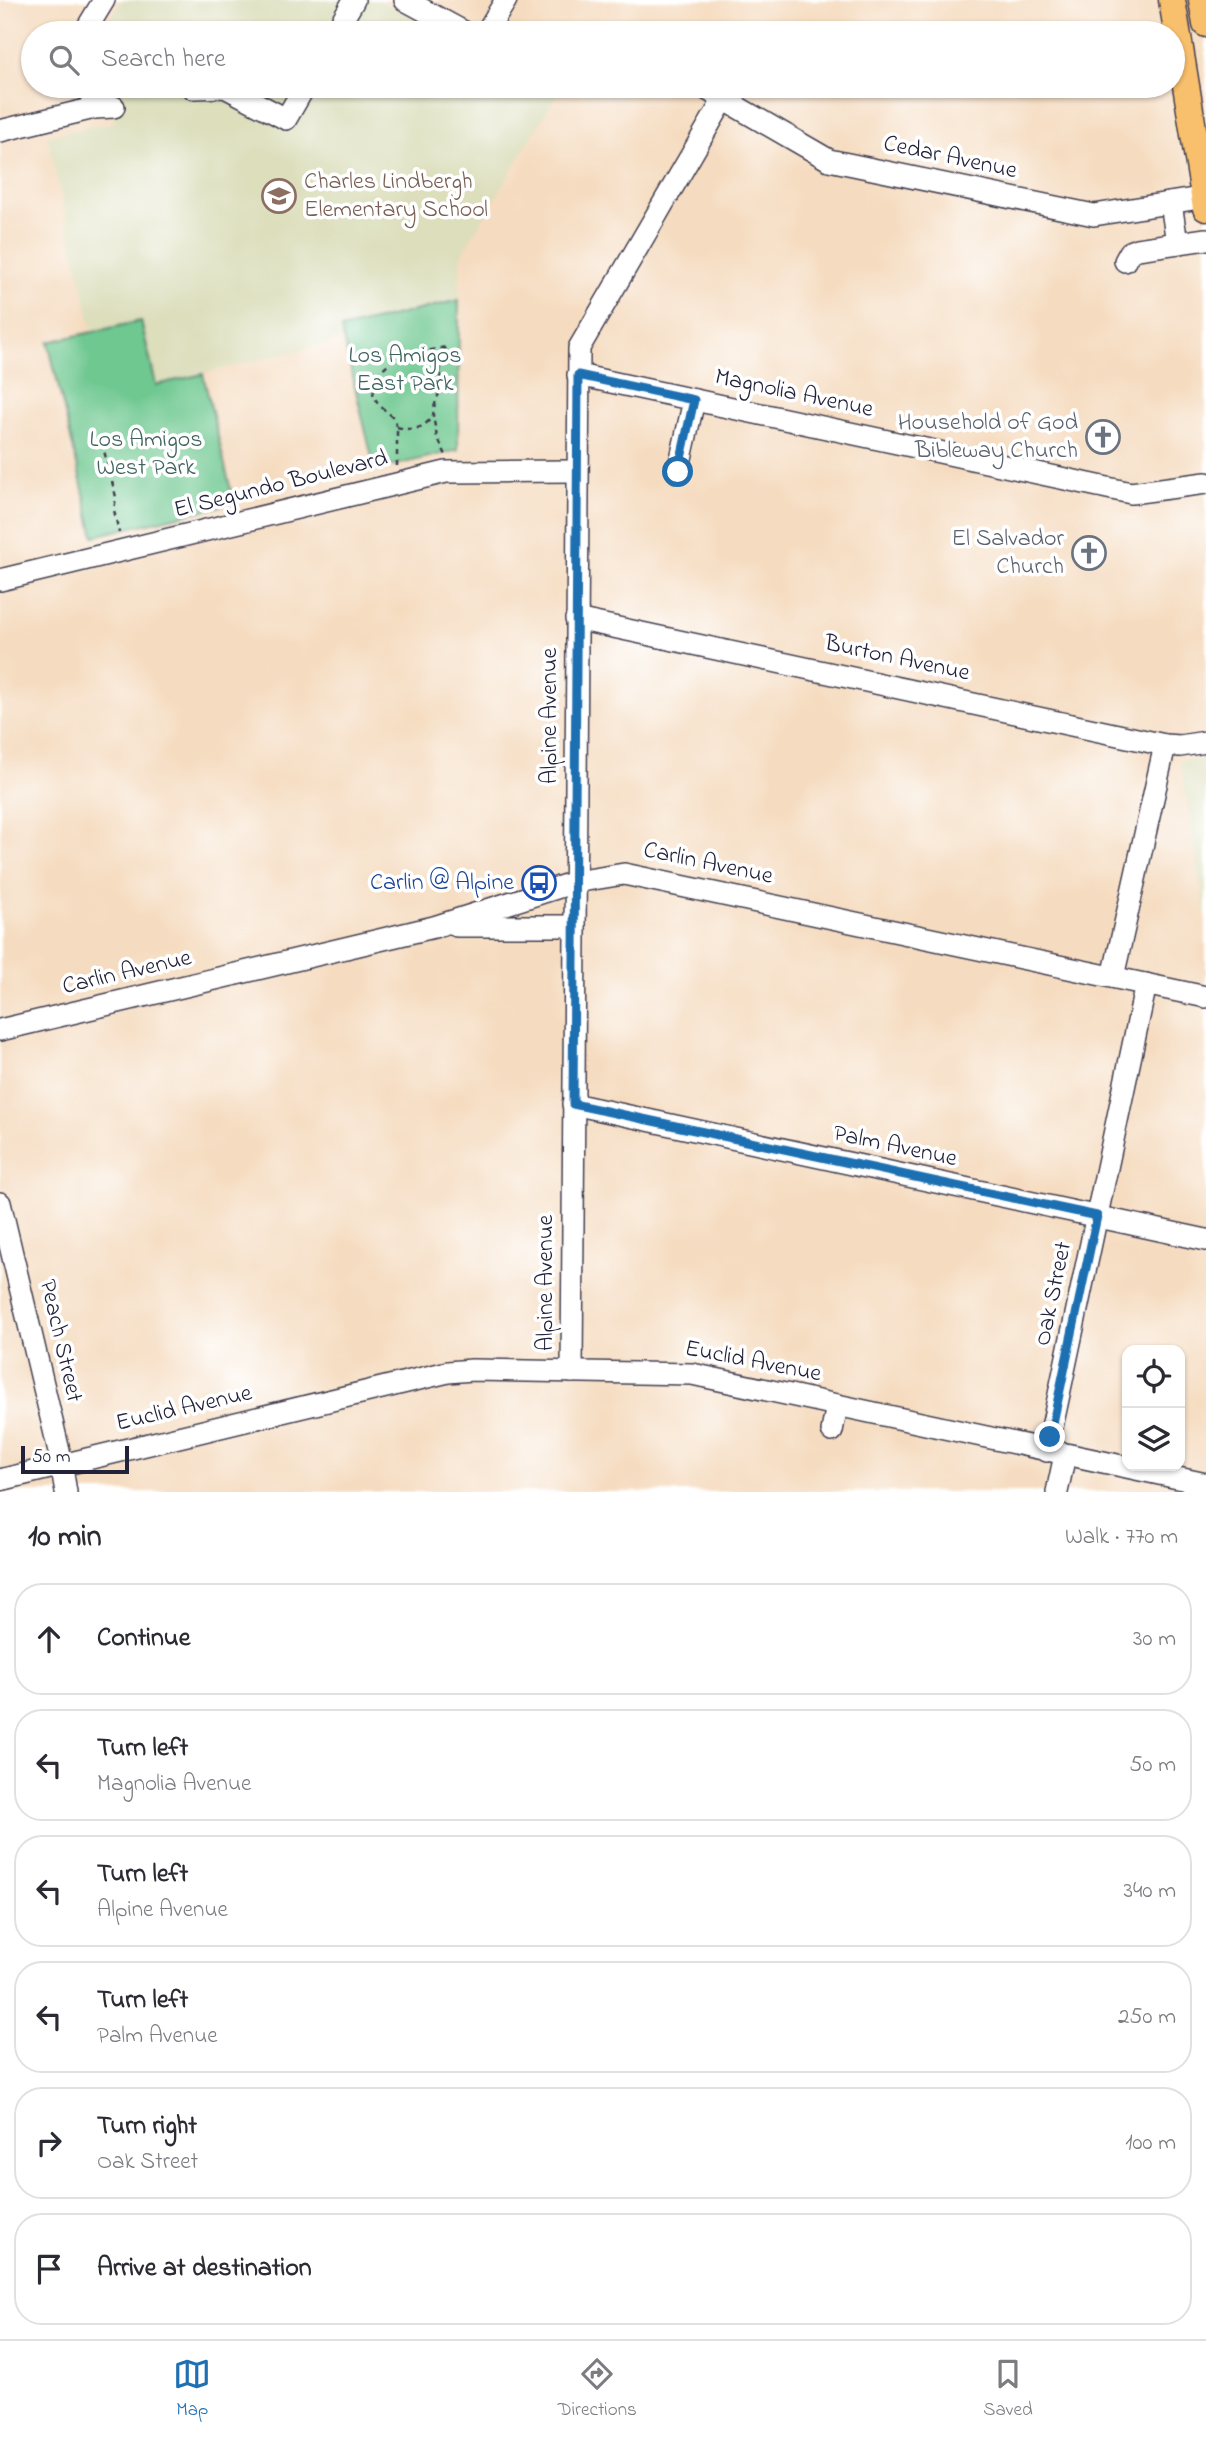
<!DOCTYPE html>
<html lang="en">
<head>
<meta charset="utf-8">
<style>
  body { margin:0; font-family:"Indie Flower",sans-serif; background:#f7f7f7; color:#2b2b33 }
  .controls { position:absolute; right:21px; bottom:21px; display:grid; overflow:hidden; border-radius:14px; box-shadow:0 2px 5px #0004 }
  .controls button { width:63px; height:63px; display:grid; place-items:center; padding:0; border:0; border-bottom:2px solid #e1e1e2; background:#fff; color:#2b2b33; font:35px sans-serif }
  .scale { position:absolute; left:21px; bottom:18px; width:108px; box-sizing:border-box; padding-left:7px; border:4px solid #22223b; border-top:0; font-size:19px; line-height:24px; white-space:nowrap; color:#22223b; -webkit-text-stroke:5px #fff; paint-order:stroke }
  .stop { position:absolute; width:21px; height:21px; margin:-16px; border:5px solid #1f6fb2; border-radius:50%; background:#fff }
  .stop.end { background:#1f6fb2; border-color:#fff; box-shadow:0 2px 7px #0008 }
  .list { margin:0; padding:0; list-style:none }
  h2 { display:flex; justify-content:space-between; align-items:center; height:91px; margin:0; padding:0 28px; font-size:30px }
  h2 small { font-size:23px; font-weight:400; color:#7c7c81 }
  .list li { display:grid; grid-template-columns:46px 1fr auto; gap:21px; align-items:center; box-sizing:border-box; height:112px; margin:0 14px 14px; padding:0 14px; border:2px solid #e1e1e2; border-radius:28px }
  .list b { display:block; font-size:26px; white-space:nowrap }
  .list p { margin:0; font-size:23px; white-space:nowrap; color:#7c7c81 }
  .list em { font-size:23px; font-style:normal; color:#7c7c81 }
  .icon { flex:none; width:38px; height:38px; fill:none; stroke:currentColor; stroke-width:2; stroke-linecap:round; stroke-linejoin:round }
  .map { position:relative; flex:none; width:1206px; height:1492px; overflow:hidden }
  .search { position:absolute; background:#fff; box-shadow:0 2px 5px #0004; left:21px; right:21px; top:21px; height:77px; display:flex; align-items:center; gap:18px; box-sizing:border-box; padding:0 24px; border-radius:38px; color:#7c7c81; font-size:26px }
  .sheet { height:847px; background:#fff }
  nav { display:flex; justify-content:space-around; align-items:center; box-sizing:border-box; height:98px; border-top:2px solid #e1e1e2; background:#fff; font-size:19px; color:#7c7c81 }
  nav a { display:grid; justify-items:center; gap:4px }
  nav .on { color:#1f6fb2 }
  .map>svg:first-child { display:block }
</style>
</head>
<body>
<div class="map">
<svg width="1206" height="1492" viewBox="0 0 1206 1492">
  <rect width="100%" height="100%" fill="#fff"/>
  <filter id="ink" filterUnits="userSpaceOnUse"><feTurbulence type="fractalNoise" baseFrequency=".0143" numOctaves="2"/><feDisplacementMap in="SourceGraphic" scale="14" xChannelSelector="R" yChannelSelector="G"/><feConvolveMatrix kernelMatrix="1 2 1 2 8 2 1 2 1" color-interpolation-filters="sRGB"/></filter>
  <filter id="wash" filterUnits="userSpaceOnUse"><feTurbulence type="fractalNoise" baseFrequency=".00686" numOctaves="4" result="noise"/><feDisplacementMap in="SourceGraphic" scale="28" xChannelSelector="R" yChannelSelector="G"/><feGaussianBlur stdDeviation="1.57" result="paint"/><feColorMatrix in="noise" values="0 0 0 0 0 0 0 0 0 0 0 0 0 0 0 0 0 1.4 0 .05"/><feComposite in="paint" operator="in"/></filter>
  <g filter="url(#wash)">
    <rect width="100%" height="100%" fill="#f5dbbf"/>
    <!-- built -->
    <g fill="#dcdebc">
      <polygon points="122,0 380,0 438,33 101,33"/>
      <polygon points="106,86 562,86 461,255 459,300 342,329 344,339 156,385 141,321 93,332 47,136 115,122"/>
      <polygon points="1206,756 1206,917 1180,761"/>
    </g>
    <!-- green -->
    <g fill="#6ec890" stroke="#487566" stroke-width="2">
      <polygon points="459,300 458,450 375,470 341,329"/>
      <polygon points="141,321 156,385 203,374 234,503 94,536 48,342"/>
    </g>
  </g>
  <g filter="url(#ink)">
    <g fill="none" stroke-linecap="round" stroke-linejoin="round">
      <!-- minor casing -->
      <g stroke="#423e4f" stroke-width="24">
        <g id="minor">
          <polyline points="405,0 466,33"/>
          <polyline points="84,33 104,0"/>
          <polyline points="335,33 354,0"/>
          <polyline points="486,33 506,0"/>
          <polyline points="89,86 94,108"/>
          <polyline points="701,86 829,160 1094,215 1206,197"/>
          <polyline points="193,88 225,87 286,119 305,86"/>
          <polyline points="0,131 94,108 114,107"/>
          <polyline points="1171,203 1177,243"/>
          <polyline points="1125,261 1130,252 1137,249 1206,239"/>
          <polyline points="578,375 1131,493 1206,483"/>
          <polyline points="678,472 694,400"/>
          <polyline points="0,580 446,472 577,471"/>
          <polyline points="576,619 1165,745 1180,746 1206,742"/>
          <polyline points="457,926 575,926"/>
          <polyline points="1113,977 1165,745"/>
          <polyline points="0,1030 434,927 575,882 624,874 1206,997"/>
          <polyline points="573,1104 1206,1240"/>
          <polyline points="0,1203 59,1451 66,1492"/>
          <polyline points="572,1372 579,348 724,99"/>
          <polyline points="832,1431 837,1405"/>
          <polyline points="1047,1451 1146,984"/>
          <polyline points="0,1480 448,1372 472,1370 692,1374 1206,1484"/>
          <polyline points="1057,1492 1065,1455"/>
        </g>
      </g>
      <!-- major casing -->
      <g stroke="#423e4f" stroke-width="29">
        <g id="major">
          <polyline points="1172,0 1206,208"/>
          <polyline points="1202,0 1206,24"/>
        </g>
      </g>
      <!-- path -->
      <g stroke="#423e4f" stroke-width="2.5" stroke-dasharray="5 5" stroke-linecap="butt">
        <polyline points="420,352 446,347"/>
        <polyline points="440,372 442,354 447,344"/>
        <path d="M397 427C413 431 422 430 433 416"/>
        <polyline points="102,443 116,497 114,510 119,533"/>
        <polyline points="397,466 397,427 393,417 379,405 373,395 377,374 399,354 404,352 424,359 440,372 443,382 434,407 433,416 437,437 446,455"/>
      </g>
      <!-- minor -->
      <use href="#minor" stroke="#fff" stroke-width="21"/>
      <!-- major -->
      <use href="#major" stroke="#f8bf6c" stroke-width="26"/>
    </g>
  </g>
  <g fill="none" stroke-linecap="round" stroke-linejoin="round" filter="url(#ink)">
    <!-- route -->
    <polyline stroke="#1f6fb2" stroke-width="9" points="678,472 694,400 578,375 573,1104 1097,1216 1050,1437"/>
  </g>
  <!-- icons -->
  <defs>
    <g id="school-ring" transform="scale(1.75)"><circle r="9.5" fill="#fff" stroke="#8d6e63" stroke-width="1.5"/><path d="M0-5L7-2L0 1L-7-2ZM-4 1L0 2.5L4 1V4Q0 6-4 4Z" fill="#8d6e63"/></g>
    <g id="church-ring" transform="scale(1.75)"><circle r="9.5" fill="#fff" stroke="#6b7280" stroke-width="1.5"/><path d="M-1.2-6h2.4v3.5h3.3v2.4h-3.3V6h-2.4V-.1h-3.3v-2.4h3.3Z" fill="#6b7280"/></g>
    <g id="bus-ring" transform="scale(1.75)"><circle r="9.5" fill="#fff" stroke="#1a4fb4" stroke-width="1.5"/><path d="M-5-6H5V4H4V6H2V4H-2V6H-4V4H-5ZM-3.5-4V0h7V-4ZM-3.5 1.2v1.5H-2V1.2ZM2 1.2v1.5H3.5V1.2Z" fill="#1a4fb4"/></g>
  </defs>
  <g fill-rule="evenodd">
    <use href="#school-ring" x="279" y="196"/>
    <use href="#church-ring" x="1103" y="437"/>
    <use href="#church-ring" x="1089" y="553"/>
    <use href="#bus-ring" x="539" y="883"/>
  </g>
  <g text-anchor="middle" dominant-baseline="central" stroke-width="7" stroke-linejoin="round" paint-order="stroke">
    <!-- street labels -->
    <g font-size="24" fill="#22223b" stroke="#fff">
      <text transform="translate(950 158) rotate(12)">Cedar Avenue</text>
      <text transform="translate(794 394) rotate(12)">Magnolia Avenue</text>
      <text transform="translate(281 485) rotate(-14)">El Segundo Boulevard</text>
      <text transform="translate(897 659) rotate(12)">Burton Avenue</text>
      <text transform="translate(550 716) rotate(-90)">Alpine Avenue</text>
      <text transform="translate(708 864) rotate(12)">Carlin Avenue</text>
      <text transform="translate(127 973) rotate(-13)">Carlin Avenue</text>
      <text transform="translate(895 1147) rotate(12)">Palm Avenue</text>
      <text transform="translate(546 1283) rotate(-90)">Alpine Avenue</text>
      <text transform="translate(1054 1294) rotate(-78)">Oak Street</text>
      <text transform="translate(60 1341) rotate(77)">Peach Street</text>
      <text transform="translate(753 1362) rotate(11)">Euclid Avenue</text>
      <text transform="translate(184 1409) rotate(-13)">Euclid Avenue</text>
    </g>
    <!-- education labels -->
    <g font-size="24" fill="#785e54" stroke="#fff" text-anchor="start">
      <text x="304" y="182">Charles Lindbergh<tspan x="304" dy="28">Elementary School</tspan></text>
    </g>
    <!-- park labels -->
    <g font-size="24" fill="#40645d" stroke="#fff">
      <text x="405" y="356">Los Amigos<tspan x="405" dy="28">East Park</tspan></text>
      <text x="146" y="440">Los Amigos<tspan x="146" dy="28">West Park</tspan></text>
    </g>
    <!-- worship labels -->
    <g font-size="24" fill="#5b616d" stroke="#fff" text-anchor="end">
      <text x="1078" y="423">Household of God<tspan x="1078" dy="28">Bibleway Church</tspan></text>
      <text x="1064" y="539">El Salvador<tspan x="1064" dy="28">Church</tspan></text>
    </g>
    <!-- transit labels -->
    <g font-size="24" fill="#164399" stroke="#fff" text-anchor="end">
      <text x="514" y="883">Carlin @ Alpine</text>
    </g>
  </g>
</svg>
<div class="controls">
<button><svg class="icon" aria-label="locate" viewBox="0 0 24 24"><circle cx="12" cy="12" r="6"/><path d="M12 2v4M12 18v4M2 12h4M18 12h4"/></svg></button>
<button><svg class="icon" aria-label="layers" viewBox="0 0 24 24"><path d="M12 4l9 5-9 5-9-5zM3 14l9 5 9-5"/></svg></button>
</div>
<div class="scale">50 m</div>
<div class="stop" style="left:678px;top:472px"></div>
<div class="stop end" style="left:1050px;top:1437px"></div>
<div class="search"><svg class="icon" aria-label="search" viewBox="0 0 24 24"><circle cx="10" cy="10" r="6"/><path d="M15 15l6 6"/></svg>Search here</div>
</div>
<section class="sheet">
<h2>10 min<small>Walk · 770 m</small></h2>
<ul class="list">
<li><svg class="icon" aria-label="ahead" viewBox="0 0 24 24"><path d="M12 20V5M6 11l6-6 6 6"/></svg><div><b>Continue</b></div><em>30 m</em></li>
<li><svg class="icon" aria-label="left" viewBox="0 0 24 24"><path d="M17 20v-9H6M10 6l-5 5 5 5"/></svg><div><b>Turn left</b><p>Magnolia Avenue</p></div><em>50 m</em></li>
<li><svg class="icon" aria-label="left" viewBox="0 0 24 24"><path d="M17 20v-9H6M10 6l-5 5 5 5"/></svg><div><b>Turn left</b><p>Alpine Avenue</p></div><em>340 m</em></li>
<li><svg class="icon" aria-label="left" viewBox="0 0 24 24"><path d="M17 20v-9H6M10 6l-5 5 5 5"/></svg><div><b>Turn left</b><p>Palm Avenue</p></div><em>250 m</em></li>
<li><svg class="icon" aria-label="right" viewBox="0 0 24 24"><path d="M7 20v-9h11M14 6l5 5-5 5"/></svg><div><b>Turn right</b><p>Oak Street</p></div><em>100 m</em></li>
<li><svg class="icon" aria-label="arrive" viewBox="0 0 24 24"><path d="M6 21V4h12l-3 4 3 4H6"/></svg><div><b>Arrive at destination</b></div></li>
</ul>
</section>
<nav>
<a class="on"><svg class="icon" aria-label="map" viewBox="0 0 24 24"><path d="M3 6l6-2 6 2 6-2v14l-6 2-6-2-6 2zM9 4v14M15 6v14"/></svg>Map</a>
<a><svg class="icon" aria-label="directions" viewBox="0 0 24 24"><path d="M12 3l9 9-9 9-9-9zM9 14v-3h6M13 9l2 2-2 2"/></svg>Directions</a>
<a><svg class="icon" aria-label="saved" viewBox="0 0 24 24"><path d="M7 4h10v16l-5-4-5 4z"/></svg>Saved</a>
</nav>
</body>
</html>
